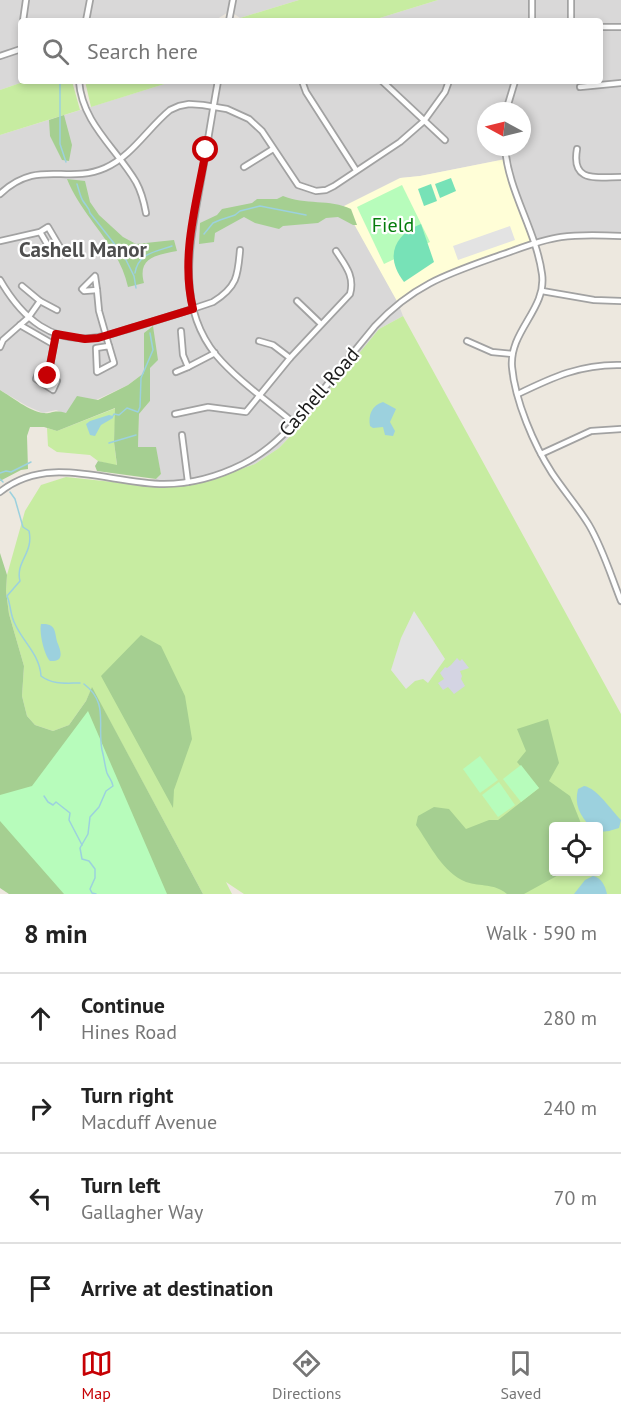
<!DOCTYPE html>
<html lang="en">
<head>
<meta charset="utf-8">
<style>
  body { margin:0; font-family:"PT Sans",sans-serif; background:#f2f2f2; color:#222 }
  .controls { position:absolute; right:18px; bottom:18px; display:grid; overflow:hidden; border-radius:6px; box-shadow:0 3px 9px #0003 }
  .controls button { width:54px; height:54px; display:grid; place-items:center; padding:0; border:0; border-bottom:2px solid #e0e0e0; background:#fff; color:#222; font:30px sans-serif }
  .compass { position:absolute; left:477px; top:102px; width:54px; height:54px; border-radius:50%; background:#fff; box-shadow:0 3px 9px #0003; rotate:277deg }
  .stop { position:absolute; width:18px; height:18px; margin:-14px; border:4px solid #c60004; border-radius:50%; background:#fff }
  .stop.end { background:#c60004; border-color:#fff; box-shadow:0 2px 6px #0008 }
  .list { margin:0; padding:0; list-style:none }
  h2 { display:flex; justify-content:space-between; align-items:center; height:78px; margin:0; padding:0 24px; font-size:26px }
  h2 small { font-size:20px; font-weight:400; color:#767676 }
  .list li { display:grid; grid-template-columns:39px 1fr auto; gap:18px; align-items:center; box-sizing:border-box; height:90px; padding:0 24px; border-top:2px solid #e0e0e0 }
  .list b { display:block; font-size:22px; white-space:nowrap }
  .list p { margin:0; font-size:20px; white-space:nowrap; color:#767676 }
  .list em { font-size:20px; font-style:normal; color:#767676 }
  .icon { flex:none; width:33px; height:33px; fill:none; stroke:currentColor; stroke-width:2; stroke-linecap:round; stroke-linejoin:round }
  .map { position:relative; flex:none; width:621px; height:894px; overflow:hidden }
  .search { position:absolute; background:#fff; box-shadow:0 3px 9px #0003; left:18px; right:18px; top:18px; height:66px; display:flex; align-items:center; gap:15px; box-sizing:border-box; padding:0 21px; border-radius:6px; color:#767676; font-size:22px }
  .sheet { height:438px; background:#fff }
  nav { display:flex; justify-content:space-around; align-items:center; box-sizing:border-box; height:84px; border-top:2px solid #e0e0e0; background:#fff; font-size:16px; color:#767676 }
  nav a { display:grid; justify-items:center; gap:3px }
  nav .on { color:#c60004 }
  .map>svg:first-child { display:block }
</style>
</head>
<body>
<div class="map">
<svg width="621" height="894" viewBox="0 0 621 894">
  <rect width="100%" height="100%" fill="#ede8df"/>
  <!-- residential -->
  <g fill="#d9d8d8" fill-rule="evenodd">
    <polygon points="0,0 299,0 240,18 230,11 214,21 21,21 21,81 26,81 0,90"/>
    <path d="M438 0H621V236L577 235 533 243 505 159 420 176 400 178 398 303 403 316 379 329 326 396 279 448 255 464 207 481 150 486 161 474 155 447 138 448 139 414 150 401 144 373 128 385 66 414 56 410 43 413 27 406 0 390V135L174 81H600V21H370ZM486 111H522V147H486Z"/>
  </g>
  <!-- education -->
  <polygon fill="#fffed7" points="506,159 533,243 455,271 398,303 344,206 400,178 420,176"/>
  <!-- grass -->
  <g fill="#c7eca1" fill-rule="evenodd">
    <polygon points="299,0 438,0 370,21 239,21 240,18"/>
    <polygon points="26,81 72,81 80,110 0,135 0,90"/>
    <polygon points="85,81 174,81 91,107"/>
    <path d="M403 316 621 714V894H244L226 882 232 894H203L92 688 86 701 69 725 53 731 35 725 27 716 22 696 24 666 9 614 6 591 7 575 25 511 41 485 66 477 150 486 184 484 207 481 255 464 279 448 299 427 379 329ZM554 826H598V872H554Z"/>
    <polygon points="116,408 114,442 117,466 98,461 90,455 57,452 48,446 47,428 57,431"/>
  </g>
  <!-- forest -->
  <g fill="#a5cf91">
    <polygon points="64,115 72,145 69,161 62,160 50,136 49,120"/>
    <path d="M67 179 85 181 90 202 99 215 123 237 136 244 174 240 177 251C157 255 137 257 144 283L128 287C118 243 83 219 67 179Z"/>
    <path d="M283 196C305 205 330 199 351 209L357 225H353L338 217 326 218 318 223 283 226 279 229 255 223 244 217 215 233 214 242 199 244 200 223 217 215 222 209 252 203 257 199H277Z"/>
    <path d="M153 326 158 360 150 368V401L139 414 138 447H156L161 474 156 479 97 471 95 466 98 461 117 465 114 442 115 408 57 431 44 427H30L27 436 28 469 21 470 0 481V390C12 397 29 411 43 413 53 414 53 409 66 413L77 396 98 400 128 385 144 373V333Z"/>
    <polygon points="0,553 7,575 6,591 9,614 24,666 22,696 27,716 35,725 53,731 69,725 86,701 92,687 203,894 9,894 0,888"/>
    <polygon points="141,635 161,646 185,696 192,739 174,790 173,808 101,676"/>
    <path d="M548 719 559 763 549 781 570 796 582 826H554V872H564L524 894H507C494 883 481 887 466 882 443 873 430 845 416 825L418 816 434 807 449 809 466 829 489 820H498L539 788 517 762 526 751 517 729Z"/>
  </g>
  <!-- park -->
  <g fill="#b7fcbb">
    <polygon points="402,185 430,242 384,264 357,207"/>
    <polygon points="88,711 167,894 64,894 0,821 0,795 32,786"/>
    <polygon points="480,756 498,780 480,793 463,769"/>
    <polygon points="521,765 539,788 521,802 503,779"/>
    <polygon points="499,782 515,805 498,817 482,795"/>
  </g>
  <!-- pitch -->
  <g fill="#77e2b7">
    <polygon points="451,178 456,191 440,198 435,184"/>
    <polygon points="431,184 437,201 424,206 418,189"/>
    <path d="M421 224 434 262 404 282C385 258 393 235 421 224Z"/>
  </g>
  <!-- parking -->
  <g fill="#e3e3e3">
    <polygon points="510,226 515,240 458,260 453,246"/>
    <polygon points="414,611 445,659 428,683 423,679 415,681 406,689 391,670 401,638"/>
  </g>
  <!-- plaza -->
  <polygon fill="#d4d4e3" points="457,658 460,661 462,659 469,668 460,671 462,676 461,679 465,686 454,694 448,687 443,690 438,683 444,679 440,673 445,667 447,668 451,665"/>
  <!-- water -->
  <g fill="#9cd1de">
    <path d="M383 402 396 409 390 422 395 431 393 436 385 435 383 427 373 428 370 426C368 415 372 405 383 402Z"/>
    <polygon points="109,415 113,416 113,418 101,425 95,436 90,435 86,424 90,421"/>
    <path d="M41 624C58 623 54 634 58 644 62 654 63 662 50 661 44 655 39 632 41 624Z"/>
    <path d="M584 786C597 788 611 810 621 820L619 828 609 831 599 832 598 826H590C580 816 574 804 578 789Z"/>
    <path d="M593 876C602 878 605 886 607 894H574L585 880Z"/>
  </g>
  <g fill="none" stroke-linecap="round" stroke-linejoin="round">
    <!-- stream -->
    <g stroke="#9cd1de" stroke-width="1.5">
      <polyline points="60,81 60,144 66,162"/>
      <path d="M77 184C79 190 80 196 83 201 86 206 89 207 90 213L124 256 134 276 136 288"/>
      <polyline points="204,234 213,223 220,220 235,215 240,211 260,206 306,215"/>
      <path d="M135 273C138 253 155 252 172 246"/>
      <polyline points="113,416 114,414 119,415 127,408 138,412 140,407 141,378 153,350 150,333"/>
      <polyline points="109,443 136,435"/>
      <polyline points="0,473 6,471 11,472 31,462"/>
      <polyline points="0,479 3,482"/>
      <path d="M10 492 15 499 23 527 29 531C34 553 15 562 20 581L7 596C11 605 10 615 15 624 23 642 40 655 41 676 53 685 66 683 80 683"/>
      <path d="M84 684C109 703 97 724 102 750 104 757 105 767 107 773 109 778 112 780 113 786L106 791 99 807 90 817 88 834 80 848 82 859 89 861 95 869V878L90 889 92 893 96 894"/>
      <polyline points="44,796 48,802 53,805 56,802 70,813 69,820 82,845"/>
    </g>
    <!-- minor casing -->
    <g stroke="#a2a2a2" stroke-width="8">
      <g id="minor">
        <polyline points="532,0 532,20"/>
        <polyline points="571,0 571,21"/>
        <polyline points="23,21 26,0"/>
        <polyline points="86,21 90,0"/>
        <polyline points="229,21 233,0"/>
        <polyline points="600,27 621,27"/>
        <polyline points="0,56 21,49"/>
        <path d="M79 81C82 123 116 148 136 182 141 191 144 202 146 213"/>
        <path d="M218 81C212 114 207 147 201 180 191 239 174 303 216 355 238 381 269 402 295 424"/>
        <polyline points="302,81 306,92 356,170"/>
        <polyline points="382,81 445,140"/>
        <polyline points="580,87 621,83"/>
        <polyline points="506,111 515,81"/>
        <path d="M505 147C508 191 536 230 542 274 547 309 509 331 512 367 515 401 534 445 552 473 564 491 578 507 589 525 603 549 611 576 621 601"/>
        <path d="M577 149C571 183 596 177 621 177"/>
        <polyline points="244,167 273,149"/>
        <path d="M0 194C38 158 66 185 105 168 132 156 148 128 170 110L179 106 189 104 203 105 227 109 249 119 262 131 298 185 316 191 326 190 334 186 400 142 424 121 445 92 449 81"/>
        <polyline points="0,241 40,232 53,254 61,249 48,227 40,232"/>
        <polygon points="95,276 97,290 84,291 82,289"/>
        <path d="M0 280C22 318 52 345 99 337 111 335 123 330 135 327 161 319 187 311 213 302 237 287 238 276 240 250"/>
        <polyline points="97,290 99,311 109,346"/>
        <polyline points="542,291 594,300 621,301"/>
        <polyline points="40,301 57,310"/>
        <polyline points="297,301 321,324"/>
        <polyline points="20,325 53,344"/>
        <polyline points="181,331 183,355 188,367 215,353"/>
        <polyline points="259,341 273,345 290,358"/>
        <polyline points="467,341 492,352 512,354"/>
        <polygon points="109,346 114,363 97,372 96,348"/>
        <polyline points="0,347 3,340 28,318 40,301 22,286"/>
        <polyline points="176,372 188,367"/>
        <polyline points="48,376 57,381 53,390 36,379 39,371 48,376 56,334"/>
        <path d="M518 394C553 377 581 364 621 365"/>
        <path d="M175 414 208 407 246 412 290 358 350 294C355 276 345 265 336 251"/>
        <polyline points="182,435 188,482"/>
        <polyline points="541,454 591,431 621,429"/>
        <path d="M0 492C48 453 110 484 164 484 192 484 219 476 243 464 277 447 299 418 323 390 340 368 358 347 375 326 413 285 447 274 498 256 519 249 539 240 561 237 581 234 601 235 621 236"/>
      </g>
    </g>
    <!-- minor -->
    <use href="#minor" stroke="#fff" stroke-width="4.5"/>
  </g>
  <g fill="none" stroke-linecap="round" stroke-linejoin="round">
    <!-- route -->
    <path stroke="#c60004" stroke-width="8" d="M48 376 56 334 85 339 98 338 193 309C180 256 197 202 206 150"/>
  </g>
  <g text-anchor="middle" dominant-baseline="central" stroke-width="4.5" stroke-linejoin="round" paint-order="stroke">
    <!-- park labels -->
    <g font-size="20" fill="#057d0c" stroke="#fff">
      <text x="393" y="225">Field</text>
    </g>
    <!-- street labels -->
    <g font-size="20" fill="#1b1b1b" stroke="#fff">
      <text transform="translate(319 392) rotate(-49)">Cashell Road</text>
    </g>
    <!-- neighbourhood labels -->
    <g font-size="21" font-weight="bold" fill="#4e4e4e" stroke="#fff">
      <text x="83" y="249">Cashell Manor</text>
    </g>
  </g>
</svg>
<div class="controls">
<button><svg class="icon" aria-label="locate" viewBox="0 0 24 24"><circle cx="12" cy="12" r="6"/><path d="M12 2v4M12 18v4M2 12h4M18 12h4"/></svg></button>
</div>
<svg class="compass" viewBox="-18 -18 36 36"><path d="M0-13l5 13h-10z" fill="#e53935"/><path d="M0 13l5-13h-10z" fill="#767676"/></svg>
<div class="stop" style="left:206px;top:150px"></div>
<div class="stop end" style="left:48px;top:376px"></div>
<div class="search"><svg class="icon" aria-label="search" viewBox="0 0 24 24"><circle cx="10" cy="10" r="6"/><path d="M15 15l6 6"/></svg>Search here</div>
</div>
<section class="sheet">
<h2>8 min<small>Walk · 590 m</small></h2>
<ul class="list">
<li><svg class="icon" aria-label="ahead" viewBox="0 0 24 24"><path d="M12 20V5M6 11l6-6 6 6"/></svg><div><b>Continue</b><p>Hines Road</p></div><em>280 m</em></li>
<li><svg class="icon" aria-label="right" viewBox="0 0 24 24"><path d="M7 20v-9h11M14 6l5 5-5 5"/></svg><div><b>Turn right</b><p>Macduff Avenue</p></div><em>240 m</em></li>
<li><svg class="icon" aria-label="left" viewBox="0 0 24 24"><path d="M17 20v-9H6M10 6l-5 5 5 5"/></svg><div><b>Turn left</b><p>Gallagher Way</p></div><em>70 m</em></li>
<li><svg class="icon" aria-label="arrive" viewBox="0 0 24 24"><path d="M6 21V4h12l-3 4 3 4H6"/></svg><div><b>Arrive at destination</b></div></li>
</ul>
</section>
<nav>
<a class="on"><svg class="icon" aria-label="map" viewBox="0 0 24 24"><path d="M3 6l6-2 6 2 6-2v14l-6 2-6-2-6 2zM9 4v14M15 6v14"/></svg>Map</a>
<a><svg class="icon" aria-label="directions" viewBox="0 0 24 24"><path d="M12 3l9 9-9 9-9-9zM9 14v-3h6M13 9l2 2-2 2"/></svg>Directions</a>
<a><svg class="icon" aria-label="saved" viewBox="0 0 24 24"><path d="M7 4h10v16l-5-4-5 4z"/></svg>Saved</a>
</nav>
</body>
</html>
